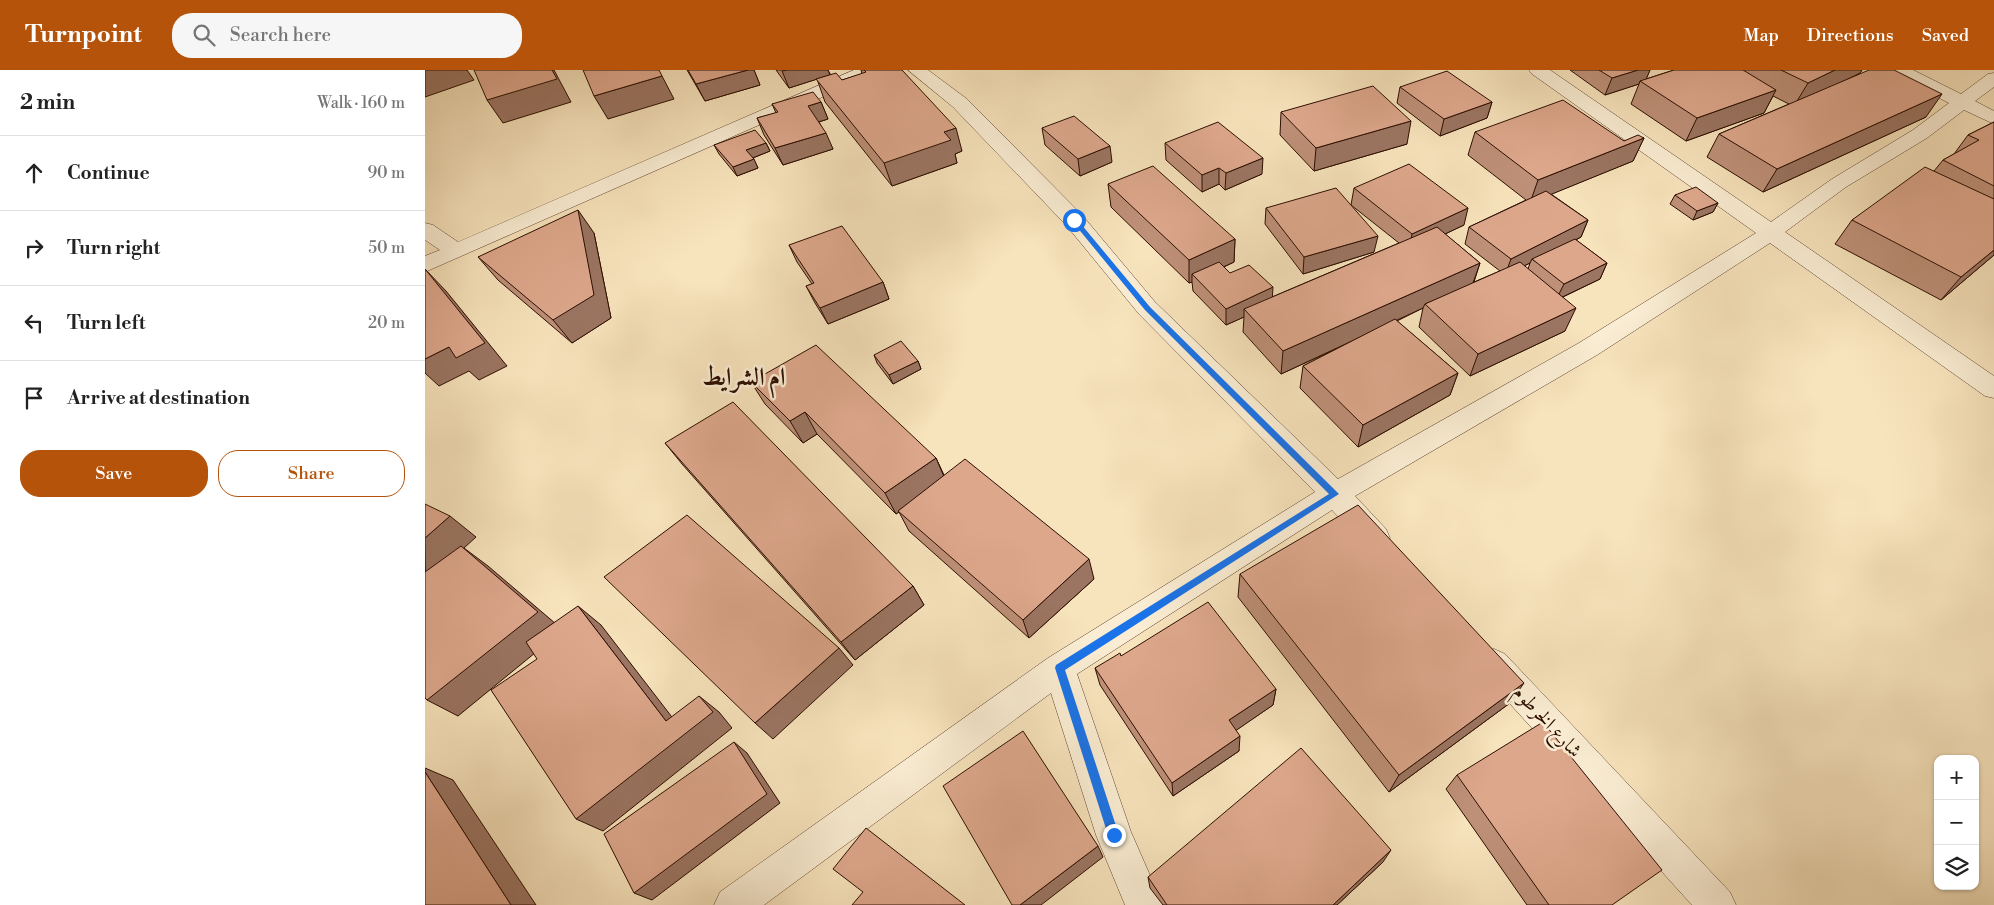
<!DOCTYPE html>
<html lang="en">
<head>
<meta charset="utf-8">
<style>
  body { margin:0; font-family:"Libre Bodoni",Amiri,serif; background:#f6f6f6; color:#222 }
  .controls { position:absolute; right:15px; bottom:15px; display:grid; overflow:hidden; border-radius:10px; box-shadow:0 1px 4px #0004 }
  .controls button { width:45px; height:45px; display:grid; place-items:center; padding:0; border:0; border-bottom:1px solid #e0e0e0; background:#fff; color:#222; font:25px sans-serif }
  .stop { position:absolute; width:15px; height:15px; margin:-11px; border:4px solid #1a73e8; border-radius:50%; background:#fff }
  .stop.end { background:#1a73e8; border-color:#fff; box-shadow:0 1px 5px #0008 }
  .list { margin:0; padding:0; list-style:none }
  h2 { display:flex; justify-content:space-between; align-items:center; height:65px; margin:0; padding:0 20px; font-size:21px }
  h2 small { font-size:16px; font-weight:400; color:#767676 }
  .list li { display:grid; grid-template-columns:32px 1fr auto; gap:15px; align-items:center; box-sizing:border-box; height:75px; padding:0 20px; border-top:1px solid #e0e0e0 }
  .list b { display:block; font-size:19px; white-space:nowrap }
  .list em { font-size:16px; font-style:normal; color:#767676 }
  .actions { display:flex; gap:10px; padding:15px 20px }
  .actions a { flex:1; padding:11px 0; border:1px solid #b45309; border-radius:20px; text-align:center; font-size:18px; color:#b45309 }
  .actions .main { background:#b45309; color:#fff }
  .icon { flex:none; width:28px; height:28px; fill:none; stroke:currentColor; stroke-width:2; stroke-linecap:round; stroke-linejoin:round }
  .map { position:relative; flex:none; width:1569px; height:835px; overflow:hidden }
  header { display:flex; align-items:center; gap:30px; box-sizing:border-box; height:70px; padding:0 25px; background:#b45309; color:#fff }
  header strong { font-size:24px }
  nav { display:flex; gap:28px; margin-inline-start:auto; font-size:18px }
  .search { width:350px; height:45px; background:#f6f6f6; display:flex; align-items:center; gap:12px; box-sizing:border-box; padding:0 18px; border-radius:20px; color:#767676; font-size:19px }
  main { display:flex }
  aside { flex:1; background:#fff }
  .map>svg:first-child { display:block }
</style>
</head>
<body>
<header>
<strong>Turnpoint</strong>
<div class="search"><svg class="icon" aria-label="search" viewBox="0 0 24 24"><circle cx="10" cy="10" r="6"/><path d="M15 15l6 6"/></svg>Search here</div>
<nav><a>Map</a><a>Directions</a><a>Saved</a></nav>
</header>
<main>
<aside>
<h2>2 min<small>Walk · 160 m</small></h2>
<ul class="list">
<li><svg class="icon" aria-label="ahead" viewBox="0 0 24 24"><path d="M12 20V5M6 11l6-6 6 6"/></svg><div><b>Continue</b></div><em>90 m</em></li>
<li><svg class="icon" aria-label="right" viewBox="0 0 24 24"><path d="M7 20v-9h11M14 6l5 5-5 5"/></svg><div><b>Turn right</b></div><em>50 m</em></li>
<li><svg class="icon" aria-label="left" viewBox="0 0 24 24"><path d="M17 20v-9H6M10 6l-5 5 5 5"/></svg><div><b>Turn left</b></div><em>20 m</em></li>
<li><svg class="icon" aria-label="arrive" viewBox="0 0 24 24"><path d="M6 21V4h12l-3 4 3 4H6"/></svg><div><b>Arrive at destination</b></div></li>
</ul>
<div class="actions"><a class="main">Save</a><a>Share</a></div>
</aside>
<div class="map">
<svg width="1569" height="835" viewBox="0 0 1569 835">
  <rect width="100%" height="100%" fill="#f7e3bc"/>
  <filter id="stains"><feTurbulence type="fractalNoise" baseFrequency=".004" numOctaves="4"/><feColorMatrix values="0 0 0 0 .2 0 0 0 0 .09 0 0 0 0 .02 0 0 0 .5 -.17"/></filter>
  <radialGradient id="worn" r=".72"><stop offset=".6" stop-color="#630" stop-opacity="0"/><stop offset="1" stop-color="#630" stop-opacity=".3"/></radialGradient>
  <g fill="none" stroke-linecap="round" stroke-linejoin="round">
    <!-- minor casing -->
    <g stroke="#5f432f" stroke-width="1">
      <g id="minor">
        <polygon points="429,0 453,0 450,4 0,202 0,186 15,180 0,170 0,153 8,155 33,172"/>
        <polygon points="483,0 503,0 542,29 657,145 730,232 913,409 1154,273 1331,163 1107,4 1104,0 1125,0 1346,152 1407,109 1488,60 1524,33 1468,4 1465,0 1488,0 1536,24 1563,4 1569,3 1569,17 1550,31 1569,41 1569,54 1539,40 1502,68 1421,117 1360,162 1569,306 1569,328 1560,326 1345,173 1172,285 930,426 961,459 965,468 961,477 951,480 941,477 907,440 652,604 706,762 738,835 700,835 671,765 626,623 339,835 289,835 295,822 623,588 890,422 714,244 641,155 528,37"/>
        <polygon points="1069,579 1080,584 1305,822 1311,835 1267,835 1058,604 1053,594 1058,584"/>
      </g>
    </g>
    <!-- minor -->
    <use href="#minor" fill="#faedd3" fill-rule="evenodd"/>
  </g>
  <!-- wall -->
  <g fill="#be9078" stroke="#2c0e00" fill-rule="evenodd">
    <polygon points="262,0 329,0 335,15 280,31"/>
    <polygon points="351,0 403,0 405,4 417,10 437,4 436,0 477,0 537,81 530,84 532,93 467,116 400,32 392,9 364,18"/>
    <polygon points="1145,0 1225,0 1221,9 1249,0 1437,0 1435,3 1428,7 1501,47 1338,122 1282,87 1294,64 1364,34 1348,26 1339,43 1261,71 1206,34 1214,14 1180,25"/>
    <polygon points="975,17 1067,32 1062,48 1015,66 972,33"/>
    <polygon points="396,32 403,49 394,52 408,79 358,95 339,65 332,48 351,43 347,34"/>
    <polygon points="856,42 982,74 889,101 855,65"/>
    <polygon points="1569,52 1569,185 1516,230 1410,174 1427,150 1509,101 1518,90 1529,84 1543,65"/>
    <polygon points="617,58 687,92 655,106 620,75"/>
    <path d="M1050 62 1199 71 1219 68 1208 91 1126 124 1163 150 1156 167 1151 170 1182 193 1175 209 1138 227 1140 261 1045 306 994 257 998 238 972 251 1033 303 1025 325 933 377 875 318 878 296 913 278 856 304 818 262 819 247 801 255 768 221 767 212 764 213 686 137 683 114 810 169 809 192 799 197 805 203 847 227 974 173 926 135 929 118 1039 155 1020 164 1055 193 1049 212 1075 201 1040 174 1044 157 1101 130 1043 85ZM1105 193 1103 199 1099 196Z"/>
    <polygon points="341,73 345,81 328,88 333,98 312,106 294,84 289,75"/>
    <polygon points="740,73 837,104 800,120 794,114 777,122 741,90"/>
    <polygon points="1250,125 1293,133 1288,142 1268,150 1245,134"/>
    <polygon points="841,138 949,182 878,204 840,154"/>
    <polygon points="169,163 186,248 147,273 73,210 53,187"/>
    <polygon points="364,175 458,212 464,229 403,254 390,233 381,216 387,214 372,192"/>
    <polygon points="449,285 493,291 496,299 468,314 452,293"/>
    <polygon points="326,312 511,388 519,405 669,509 604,568 484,461 474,442 471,444 392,364 378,373 340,334"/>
    <polygon points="240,373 488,516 499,535 430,590 257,394"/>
    <polygon points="815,504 1085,633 964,722 813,527"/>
    <polygon points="696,586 851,619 848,635 811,660 814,681 748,726 675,615 670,598"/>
    <polygon points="1032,705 1187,835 1102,835 1021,719"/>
    <polygon points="958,792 912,835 738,835 725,818 723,807"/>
  </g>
  <!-- shaded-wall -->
  <g fill="#9b7562" stroke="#2c0e00">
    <polygon points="0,0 42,0 49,10 0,27"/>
    <polygon points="127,0 129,0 146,32 78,53 62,30"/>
    <polygon points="323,0 329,0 335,15 280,31 271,14"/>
    <polygon points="362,0 403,0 405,5 364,18 357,1"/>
    <polygon points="1213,0 1225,0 1220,12 1215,11 1214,14 1180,25 1187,8"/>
    <polygon points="1410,0 1437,0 1435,3 1369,36 1383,13"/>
    <polygon points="237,6 249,29 183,49 169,26"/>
    <polygon points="1351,20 1339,43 1261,71 1272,48"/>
    <polygon points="1517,24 1501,47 1338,122 1352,99"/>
    <polygon points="396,32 403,49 390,53 383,36"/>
    <polygon points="1067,32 1062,48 1015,66 1019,49"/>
    <polygon points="986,51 982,74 889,101 891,78"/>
    <polygon points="531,58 537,81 530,84 532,93 467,116 459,93 519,62"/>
    <polygon points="401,63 408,79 358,95 350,78"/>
    <polygon points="1219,68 1208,91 1105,133 1113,110"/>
    <polygon points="341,73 345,81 325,89 321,80"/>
    <polygon points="685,76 687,92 655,106 653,89"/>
    <polygon points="838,88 837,104 800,120 801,103"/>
    <polygon points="329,89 333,98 312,106 308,97"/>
    <polygon points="794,98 794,114 777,122 777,105"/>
    <polygon points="1293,133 1288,142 1268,150 1272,141"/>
    <polygon points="1043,138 1039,155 984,181 987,164"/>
    <polygon points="153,140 169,163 186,248 147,273 128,250"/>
    <polygon points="1163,150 1156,167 1109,191 1107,189 1105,193 1080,205 1086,189"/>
    <polygon points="953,166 949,182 878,204 879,187"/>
    <polygon points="810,169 809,192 772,209 767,204 767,212 764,213 764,190"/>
    <polygon points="1569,180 1569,185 1516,230 1536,207"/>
    <polygon points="1055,193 1047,216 1000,234 998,238 856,304 858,281"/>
    <polygon points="1182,193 1175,209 1131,230 1139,214"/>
    <polygon points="0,199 21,221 82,296 54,310 44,301 14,316 0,303 0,289 24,277"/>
    <polygon points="458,212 464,229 403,254 395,238"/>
    <polygon points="848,217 847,234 819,239 819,247 801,255 801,239"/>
    <polygon points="1151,238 1140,261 1045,306 1053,284"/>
    <polygon points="493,291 496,299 468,314 464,305"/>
    <polygon points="1033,303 1025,325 933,377 938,355"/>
    <polygon points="380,342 392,364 378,373 365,351"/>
    <polygon points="511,388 520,409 473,441 474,442 471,444 460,423"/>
    <polygon points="25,446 51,467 39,478 63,496 138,560 33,646 2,630 0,468"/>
    <polygon points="664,489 669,509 604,568 598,550"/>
    <polygon points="488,516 499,535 430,590 416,572"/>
    <polygon points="153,536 176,555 260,664 274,626 294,642 307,658 178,761 151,749 241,651"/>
    <polygon points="414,578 428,595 348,669 330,653"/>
    <polygon points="1099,613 1085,633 964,722 974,705"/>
    <polygon points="851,619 848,635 803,666 804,650"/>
    <polygon points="815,666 814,681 748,726 747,713"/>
    <polygon points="309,672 322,683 355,733 227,830 209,823"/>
    <polygon points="0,698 28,710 111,835 86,835 0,702"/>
    <polygon points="673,776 678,787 616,835 595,835"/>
    <polygon points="966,780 958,792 912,835 908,835"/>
  </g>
  <!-- building -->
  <g fill="#dda78c" stroke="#2c0e00">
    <polygon points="49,0 127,0 132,9 62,30"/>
    <polygon points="158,0 234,0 237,6 169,26"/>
    <polygon points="263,0 323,0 271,14"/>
    <polygon points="439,0 477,0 531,58 519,62 526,70 459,93 391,9 411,3 417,10 441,2"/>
    <polygon points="1174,0 1213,0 1187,8"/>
    <polygon points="1249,0 1318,0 1351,20 1272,48 1215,11"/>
    <polygon points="1356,0 1410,0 1383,13"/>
    <polygon points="1444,0 1469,0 1517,24 1352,99 1294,64"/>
    <polygon points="1022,1 1067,32 1019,49 975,17"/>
    <polygon points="948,16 986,51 891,78 856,42"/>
    <polygon points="388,22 396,32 383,36 401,63 350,78 332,48 353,42 347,34"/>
    <polygon points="1138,30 1199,71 1213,65 1219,68 1113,110 1050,62"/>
    <polygon points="649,46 685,76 653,89 617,58"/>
    <polygon points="793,52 838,88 801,103 794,98 777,105 740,73"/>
    <polygon points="1569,52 1569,116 1518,90 1554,70 1543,65"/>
    <polygon points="330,60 341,73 321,80 329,89 308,97 289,75"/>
    <polygon points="984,94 1043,138 987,164 929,118"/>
    <polygon points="728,96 810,169 764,190 683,114"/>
    <polygon points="1500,97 1569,129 1569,180 1536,207 1427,150"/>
    <polygon points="1271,117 1293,133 1272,141 1250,125"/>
    <polygon points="911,118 953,166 879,187 841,138"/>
    <polygon points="1121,121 1163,150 1086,189 1044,157"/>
    <polygon points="153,140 169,225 128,250 53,187"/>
    <polygon points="417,156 458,212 395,238 381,216 389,213 364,175"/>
    <polygon points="1012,157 1055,193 858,281 819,239"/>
    <polygon points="1150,169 1182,193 1139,214 1107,189"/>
    <polygon points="794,192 805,203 824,195 848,217 801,239 767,204"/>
    <polygon points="1095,192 1151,238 1053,284 1000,234"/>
    <polygon points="0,199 60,273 31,288 24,277 0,289"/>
    <polygon points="970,249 1033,303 938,355 878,296"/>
    <polygon points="476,271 493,291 464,305 449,285"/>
    <polygon points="391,275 511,388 460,423 380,342 365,351 326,312"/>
    <polygon points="308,332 488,516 416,572 240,373"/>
    <polygon points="540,389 664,489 598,550 473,441"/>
    <polygon points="0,434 25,446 0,468"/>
    <polygon points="933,435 1099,613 974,705 815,504"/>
    <polygon points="262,445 414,578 330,653 179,507"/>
    <polygon points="36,476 113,542 2,630 0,628 0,502"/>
    <polygon points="783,532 851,619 804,650 815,666 747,713 670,598 695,583 696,586"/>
    <polygon points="153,536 241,651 274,626 288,642 151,749 66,620 112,589 101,572"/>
    <polygon points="1118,652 1237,800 1187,835 1124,835 1032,705"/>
    <polygon points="598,661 673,776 595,835 587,835 518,716"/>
    <polygon points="309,672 342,724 209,823 179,764"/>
    <polygon points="876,678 966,780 908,835 742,835 723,807"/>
    <polygon points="0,702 86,835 0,835"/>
    <polygon points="441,758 540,835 427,835 438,822 408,799"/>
  </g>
  <!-- route -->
  <polygon fill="#1a73e8" points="647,148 651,148 725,237 914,424 640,600 694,765 692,769 689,771 685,769 683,765 630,598 631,595 904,424 720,240 647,151"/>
  <g text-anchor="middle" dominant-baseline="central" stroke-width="5" stroke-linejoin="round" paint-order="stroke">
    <!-- street labels -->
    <g font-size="20" fill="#2c0e00" stroke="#faedd3">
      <text transform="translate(1122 652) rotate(47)">شارع الخرطوم</text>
    </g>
    <!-- district labels -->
    <g font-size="25" font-weight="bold" fill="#2c0e00" stroke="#faedd3">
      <text x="319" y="307">ام الشرايط</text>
    </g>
  </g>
  <rect width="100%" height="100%" filter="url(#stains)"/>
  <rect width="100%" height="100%" fill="url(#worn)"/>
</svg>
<div class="controls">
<button>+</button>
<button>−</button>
<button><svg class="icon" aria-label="layers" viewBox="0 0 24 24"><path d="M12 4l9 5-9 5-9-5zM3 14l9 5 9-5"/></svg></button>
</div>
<div class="stop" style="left:649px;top:150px"></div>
<div class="stop end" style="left:689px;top:765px"></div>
</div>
</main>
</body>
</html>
